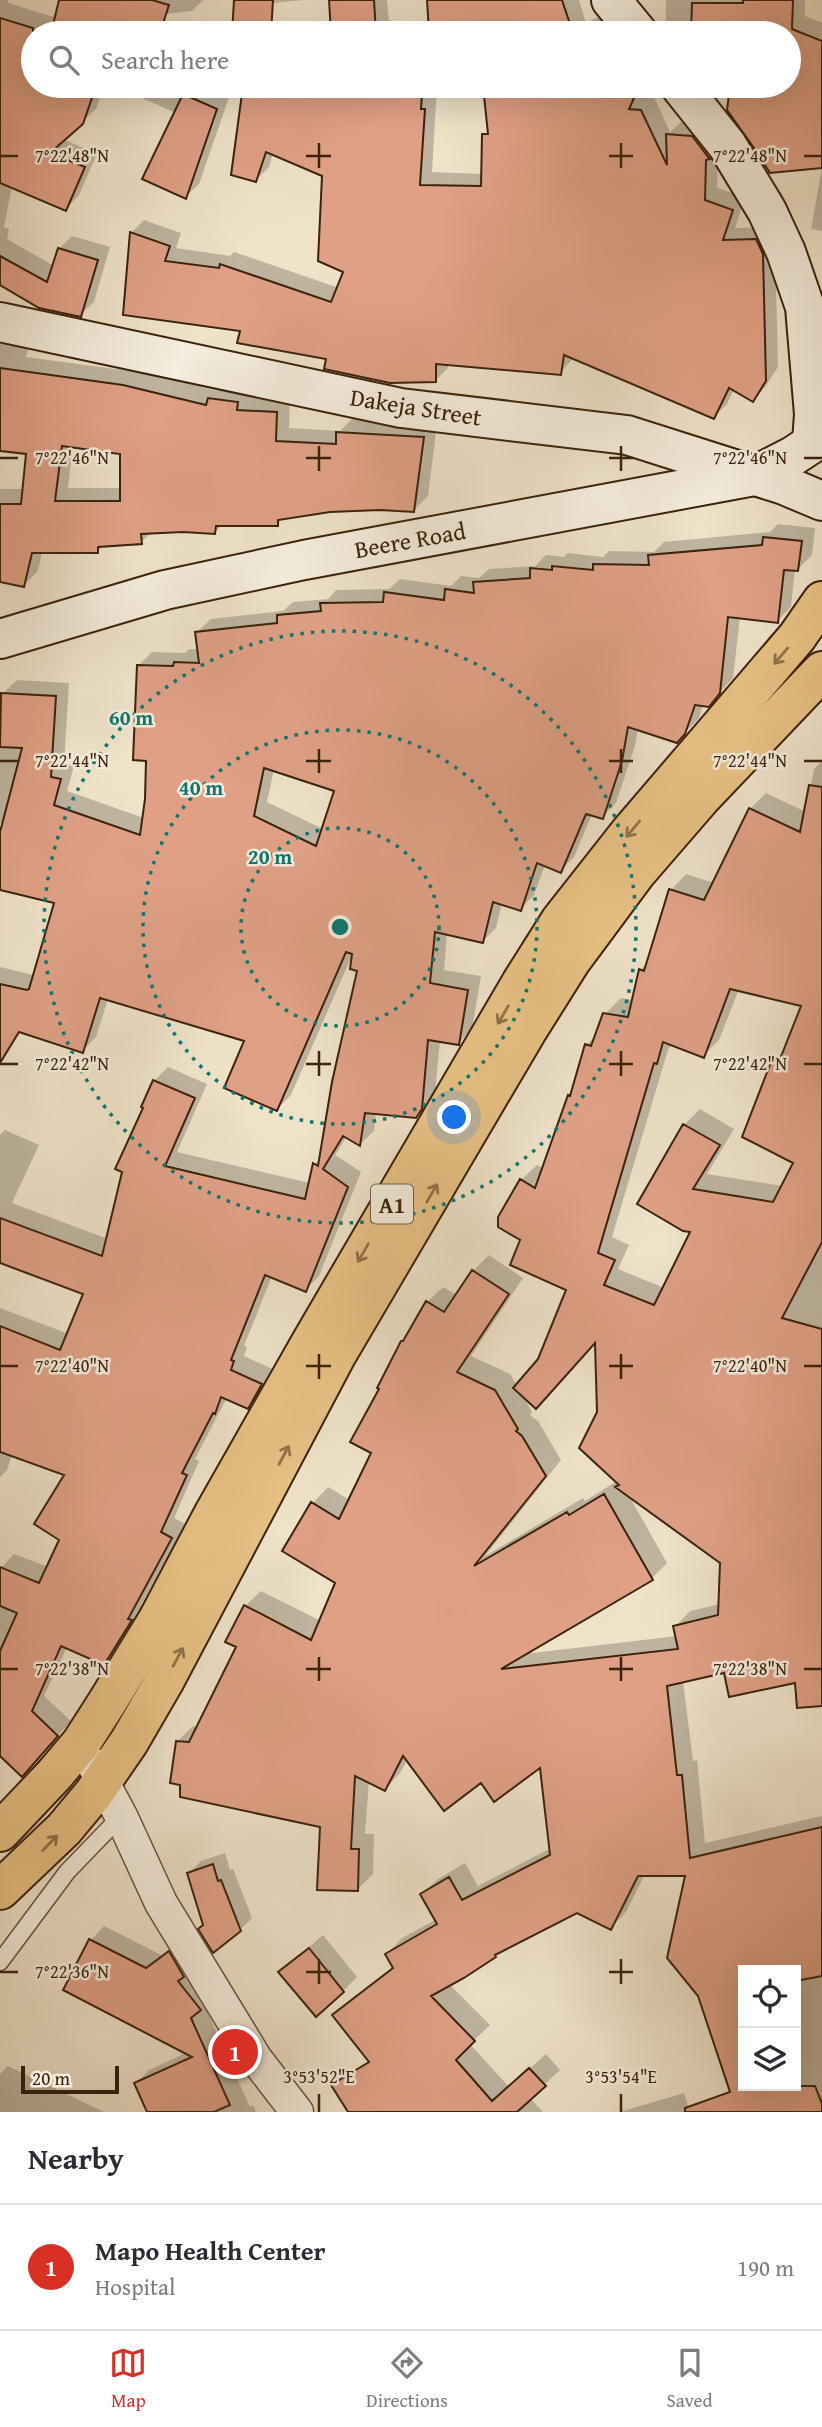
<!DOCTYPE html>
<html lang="en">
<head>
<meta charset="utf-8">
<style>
  body { margin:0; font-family:"Gentium Book Plus",serif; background:#f2f2f3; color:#2b2b33 }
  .controls { position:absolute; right:21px; bottom:21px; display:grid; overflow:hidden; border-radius:0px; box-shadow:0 7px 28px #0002 }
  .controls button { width:63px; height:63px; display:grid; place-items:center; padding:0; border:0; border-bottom:2px solid #e1e1e2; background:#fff; color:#2b2b33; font:35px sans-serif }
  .scale { position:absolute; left:21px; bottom:18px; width:98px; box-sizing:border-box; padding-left:7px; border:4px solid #3b220c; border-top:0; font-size:19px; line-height:24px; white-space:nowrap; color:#3b220c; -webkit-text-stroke:5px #f4ecdc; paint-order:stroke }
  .you { position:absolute; left:455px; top:1118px; width:24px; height:24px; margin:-18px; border:5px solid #fff; border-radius:50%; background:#1a73e8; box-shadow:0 0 0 10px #1a73e833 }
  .badge { display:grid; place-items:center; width:46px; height:46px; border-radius:50%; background:#d93025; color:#fff; font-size:23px; font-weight:700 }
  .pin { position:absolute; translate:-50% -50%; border:4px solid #fff; box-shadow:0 2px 7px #0006 }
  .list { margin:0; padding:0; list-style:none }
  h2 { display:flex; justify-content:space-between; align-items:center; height:91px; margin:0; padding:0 28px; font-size:30px }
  h2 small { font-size:23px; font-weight:400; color:#7c7c81 }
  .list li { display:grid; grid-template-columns:46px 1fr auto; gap:21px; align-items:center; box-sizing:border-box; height:126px; padding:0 28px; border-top:2px solid #e1e1e2 }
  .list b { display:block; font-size:26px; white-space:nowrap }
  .list p { margin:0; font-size:23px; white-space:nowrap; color:#7c7c81 }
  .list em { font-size:23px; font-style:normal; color:#7c7c81 }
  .icon { flex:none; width:38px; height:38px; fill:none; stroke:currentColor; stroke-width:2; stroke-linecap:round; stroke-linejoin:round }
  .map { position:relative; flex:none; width:822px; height:2112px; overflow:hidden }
  .search { position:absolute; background:#fff; box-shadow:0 7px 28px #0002; left:21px; right:21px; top:21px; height:77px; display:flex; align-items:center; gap:18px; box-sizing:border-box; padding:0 24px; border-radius:38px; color:#7c7c81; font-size:26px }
  .sheet { height:217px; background:#fff }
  nav { display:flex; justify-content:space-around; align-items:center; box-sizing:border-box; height:98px; border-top:2px solid #e1e1e2; background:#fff; font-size:19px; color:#7c7c81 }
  nav a { display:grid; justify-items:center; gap:4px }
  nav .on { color:#d93025 }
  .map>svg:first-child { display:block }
</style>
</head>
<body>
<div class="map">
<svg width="822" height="2112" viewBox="0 0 822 2112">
  <rect width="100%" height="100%" fill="#eee2c9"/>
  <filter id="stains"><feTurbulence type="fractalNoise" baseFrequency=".00286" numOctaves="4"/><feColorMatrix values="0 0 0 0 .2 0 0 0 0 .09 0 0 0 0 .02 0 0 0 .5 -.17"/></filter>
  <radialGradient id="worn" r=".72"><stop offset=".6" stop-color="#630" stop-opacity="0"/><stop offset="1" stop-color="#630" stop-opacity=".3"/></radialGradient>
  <!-- shadow -->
  <g fill="#0003" fill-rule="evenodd">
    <polygon points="0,0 8,0 8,3 57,18 61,0 203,0 192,11 139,17 140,33 33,33 33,86 104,86 96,109 63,139 97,154 79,195 66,209 12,186 4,228 9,228 7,239 54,266 59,249 72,236 110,247 94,302 80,315 0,285"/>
    <polygon points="236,0 303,0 235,7"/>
    <polygon points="331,0 387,0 390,33 333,33"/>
    <polygon points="429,0 579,0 586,23 614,10 625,33 431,33"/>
    <polygon points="666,0 805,0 805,16 822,23 822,167 732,87 722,86 789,86 789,33 666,33"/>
    <polygon points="115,86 233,86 199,184 185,197 176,113"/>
    <polygon points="245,86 437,86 432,172 483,174 484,135 489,129 485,86 645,86 641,96 654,97 670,132 681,122 705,123 718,149 717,188 745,197 735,228 769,227 775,241 778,367 765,387 753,400 734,389 727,404 714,417 574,357 560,373 448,363 448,368 435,381 328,357 242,329 131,233 144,220 181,233 176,248 230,256 234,252 339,288 345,272 324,175 273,153 269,167 256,180 233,174"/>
    <polygon points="822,167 822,231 811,229"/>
    <path d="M0 339 29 346 26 357 137 372 218 391 223 386 250 389 249 397 290 399 289 428 340 431 352 419 437 424 428 496 414 510 380 508 330 510 284 517 277 524H223L215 532 183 531 152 532 141 542 104 545 97 552H42L38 571 24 585 0 581V489H23L28 453 0 449ZM73 446 122 452V488H68Z"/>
    <path d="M778 524 815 528 812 555 798 569H795L791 607 777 621 740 617 733 678 708 705 703 704 699 718 677 741 638 729 635 746 616 803 602 817 592 814 574 857 560 871 545 865 534 895 520 909 502 903 496 928 482 942 447 933 444 970 481 976 472 1029 458 1043 440 1040 435 1094 430 1102 416 1117 376 1113 374 1131 360 1144 347 1136 335 1155 361 1172 319 1276 305 1290 272 1276 244 1346 247 1347 244 1356 275 1370 261 1393 247 1407 228 1399 224 1403 195 1459 199 1461 174 1518 185 1524 141 1605 144 1606 118 1649 104 1663 67 1647 44 1696 71 1721 35 1761 0 1753V1569L14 1554 48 1567 62 1539 67 1474 12 1455 7 1470 0 1477V1308L69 1334 85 1293 0 1261V1135L5 1130 39 1145 12 1203 108 1239 154 1081 168 1067 207 1084 177 1152 310 1183 315 1164 321 1157 359 970 353 953 291 1095 277 1109 246 1040 108 999 96 1037 82 1051 24 1022 0 1057V967L34 975 56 902 0 888V839L4 823H0V694L3 693 17 680 69 683 64 763 74 766 67 791 144 818 148 759 138 666 152 652 185 653 189 649H199L197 632 211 619 283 611 293 602 328 599 336 590 389 589 400 579 451 586 461 576 479 578 489 569 535 566 546 555 564 557 568 553 603 557 609 551 654 552 664 542 770 532ZM274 769 336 790 323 829 267 802Z"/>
    <path d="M822 761V1704L796 1681 725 1670 683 1681 693 1761 697 1760 705 1843 822 1816V2112H693L731 2090 687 1875 645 1874 626 1912 610 1928 577 1911 500 1950 449 1984 490 2025 470 2044 509 2087 546 2054 560 2070 530 2098 543 2112H359L410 2066 334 2015 350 2000 394 1966 387 1954 402 1938 437 1919 422 1894 438 1879 465 1863 478 1886 551 1848 542 1765 481 1781 408 1759 400 1773 385 1789 369 1781 365 1834H374L373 1874 357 1890 321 1826 177 1742 193 1726H199L238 1647 245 1606 261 1591 321 1621 337 1582 313 1503 328 1487 350 1500 373 1452 381 1388 402 1342 427 1302 443 1287 457 1295 473 1271 489 1255 523 1278 471 1356 510 1374 517 1386 539 1360 569 1289 523 1240 521 1180 537 1165 544 1169 572 1093 586 1045 598 1034 605 1014 621 998 634 1000 640 970 649 961 671 890 686 874 714 883 750 809 766 793 806 812 814 769ZM739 989 803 1005 786 1049 772 1063 796 1163 783 1186 707 1174 734 1129 700 1109 684 1125 693 1231 664 1288 618 1269 629 1245 612 1237 668 1050 672 1044 703 1056 719 1040ZM596 1340 599 1412 617 1481 585 1501 583 1498 485 1556 561 1460 538 1421 530 1415 532 1412 523 1396ZM628 1494 721 1563 720 1604 690 1611 675 1627 677 1636 524 1654 652 1578 667 1563ZM743 1970H796V2086H743Z"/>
    <polygon points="225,1853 230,1870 233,1869 252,1918 240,1930 205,1925 189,1873 201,1861"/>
    <polygon points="104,1926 161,1955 183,1939 213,1996 204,2004 250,2107 253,2105 256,2112 149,2112 136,2083 149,2070 188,2052 91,1940"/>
    <polygon points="323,1935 357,1977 343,1991 281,1972"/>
    <polygon points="8,2066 104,2112 0,2112 0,2074"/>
    <polygon points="684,2093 690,2112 620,2112"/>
  </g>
  <!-- building -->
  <g fill="#dfa086" stroke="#3b220c" stroke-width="2" fill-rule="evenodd">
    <polygon points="59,0 152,0 169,5 160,33 51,33"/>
    <polygon points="234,0 273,0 271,33 232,33"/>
    <polygon points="329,0 374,0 376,33 331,33"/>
    <polygon points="427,0 562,0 573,33 429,33"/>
    <polygon points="743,0 793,0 792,29 822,41 822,168 770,173 761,159 761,155 759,155 727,110 730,86 789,86 789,33 691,33 692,3 743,3"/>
    <polygon points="0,18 33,28 33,86 96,86 83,124 50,153 85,167 66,211 0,183"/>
    <polygon points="243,86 328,86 336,89 335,86 381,86 381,90 422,92 421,109 425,109 420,185 481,186 482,134 488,134 483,86 604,86 634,98 629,109 641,110 667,165 666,134 692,136 709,158 710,159 706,160 705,200 733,210 723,240 756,239 763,254 766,381 753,402 729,388 714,419 564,355 561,375 436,364 436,382 390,383 324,369 326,359 237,343 240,331 123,315 130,232 170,246 165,261 219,268 220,264 331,302 343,272 318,261 322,176 266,152 256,182 231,175"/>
    <polygon points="183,94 217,109 186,199 142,179"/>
    <polygon points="58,248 98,260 81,317 39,308 0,285 0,256 47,282"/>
    <path d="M0 368 123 385 206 405 208 398 238 402 237 410 277 412 276 441 336 444V432L424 437 414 512 380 510 330 512 278 520V526H216L215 534 183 532 141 534 142 544 98 547V553H32L24 587 0 582V504H21L26 454 0 451ZM62 446 120 454V501H55Z"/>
    <path d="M763 537 802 541 798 571 784 570 778 623 728 617 720 693 709 707 695 705 685 734 677 743 628 727 622 761 603 819 586 814 561 873 537 863 521 911 493 902 483 943 435 932 430 983 468 990 459 1045 428 1040 422 1109 416 1118 365 1113 360 1146 343 1136 323 1169 348 1187 306 1292 265 1275 231 1360 234 1361 231 1370 262 1384 248 1409 221 1397 215 1414 213 1413 182 1473 187 1475 161 1532 172 1538 128 1619 132 1620 104 1665 61 1646 32 1711 58 1736 22 1777 0 1756V1651L17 1613 0 1606V1567L39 1583 59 1540 34 1524 64 1475 0 1452V1326L60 1350 83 1294 0 1263V1218L102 1256 122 1172 115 1169 143 1108 141 1107 153 1080 195 1098 165 1166 305 1199 313 1163 318 1166 332 1082 357 971 350 969 352 954 346 952 277 1111 224 1088 244 1041 100 998 83 1053 19 1032 0 1063V984L27 990 29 989 54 903 0 890V832L22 748 0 747 1 693 56 696 51 777 61 779 54 805 140 835 145 799 146 761 133 760 137 665 173 666 174 662 199 663 195 632 277 623V615L321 611 320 603 383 602 384 592 444 600 445 589 474 593 473 582 530 578V568L552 570V566L593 570V564L649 565 648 555 762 545ZM264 768 334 791 316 846 254 816Z"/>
    <path d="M809 785 822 787V1242L782 1318 822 1329V1706L797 1708 795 1683 729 1697 724 1673 667 1686 677 1775H682L690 1858 822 1827V1976L796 1981V1970H743V2086H815L822 2104V2112H685V2108L730 2092 698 1996 667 1958 685 1876H638L611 1930 577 1913 495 1955 496 1957 464 1978 431 1996 475 2041 456 2060 492 2101 529 2068 546 2086 517 2112H348L331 2085 369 2062 332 2015 393 1968 385 1954 437 1924 420 1894 449 1877 462 1900 550 1855 540 1768 494 1802 481 1783 444 1811 403 1756 385 1791 355 1776 351 1849H359L358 1891 317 1890 320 1827 180 1797V1785L170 1783 176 1741 189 1742 236 1647 225 1642 244 1605 311 1640 335 1583 282 1551 311 1502 339 1519 371 1453 350 1442 379 1389 377 1388 401 1341H403L426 1301 444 1312 472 1270 509 1294 457 1372 495 1390 518 1429 516 1431 522 1436 546 1476 474 1566 567 1512 569 1515 604 1494 653 1580 501 1669 678 1649 673 1626 718 1615 720 1563 615 1487 619 1485 579 1448 597 1412 595 1343 536 1409 513 1388 538 1359 566 1290 510 1265 520 1240 498 1227V1217L520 1179 535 1188 568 1095 570 1096 585 1044 591 1046 603 1013 628 1017 639 969 644 971 669 889 704 900 749 808 800 832ZM730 989 801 1006 778 1064 771 1062 742 1137 793 1163 773 1202 693 1189 720 1145 683 1124 637 1204 683 1231 690 1232 654 1305 604 1285 615 1260 598 1253 654 1063 657 1064 663 1042 704 1058Z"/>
    <polygon points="213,1864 218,1881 221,1880 241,1931 213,1953 198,1929 203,1925 187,1873"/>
    <polygon points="89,1939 146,1968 169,1951 184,1977 178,1981 201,2010 191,2018 230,2105 214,2112 147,2112 134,2083 192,2057 63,1990"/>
    <polygon points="309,1948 344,1992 316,2017 278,1972"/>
  </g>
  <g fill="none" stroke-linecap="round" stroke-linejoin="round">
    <!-- service casing -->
    <g stroke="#68523b" stroke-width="19">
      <polyline id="service" points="0,1962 67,1872 121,1816"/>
    </g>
    <!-- minor casing -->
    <g stroke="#68523b" stroke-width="35">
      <polyline id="minor" points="93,1764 121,1816 161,1903 256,2059 297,2112"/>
    </g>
    <!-- secondary casing -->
    <g stroke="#3b220c" stroke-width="42">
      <g id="secondary">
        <polyline points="611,0 638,33"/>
        <polyline points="680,86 727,145 767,211 786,252 805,307 814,414 812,443"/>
        <polyline points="0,322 401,408 627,435 784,485 822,501"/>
        <polyline points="0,639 165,590 304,560 754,476 793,456 822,437"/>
      </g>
    </g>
    <!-- trunk casing -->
    <g stroke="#3b220c" stroke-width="42">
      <g id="trunk">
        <polyline points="0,1832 54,1775 81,1743 106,1704 157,1621 214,1513 311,1342 521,983 560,921 630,832 797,637 822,601"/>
        <polyline points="0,1890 64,1829 94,1793 129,1742 165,1680 337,1354 527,1031 571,961 637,872 701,798 822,671"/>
      </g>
    </g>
    <!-- service -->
    <use href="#service" stroke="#f4ecdc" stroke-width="16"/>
    <!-- minor -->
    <use href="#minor" stroke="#f4ecdc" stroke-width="32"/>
    <!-- secondary -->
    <use href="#secondary" stroke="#f4ecdc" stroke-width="38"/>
    <!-- trunk -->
    <use href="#trunk" stroke="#e7c184" stroke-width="38"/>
  </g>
  <!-- one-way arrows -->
  <defs><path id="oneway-shaft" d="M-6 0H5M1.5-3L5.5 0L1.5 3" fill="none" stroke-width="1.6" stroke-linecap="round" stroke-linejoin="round" transform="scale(1.75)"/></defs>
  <g stroke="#917248">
    <use href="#oneway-shaft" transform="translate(781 656) rotate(130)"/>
    <use href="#oneway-shaft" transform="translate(633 829) rotate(130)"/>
    <use href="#oneway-shaft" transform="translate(503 1015) rotate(120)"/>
    <use href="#oneway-shaft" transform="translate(432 1193) rotate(-60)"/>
    <use href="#oneway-shaft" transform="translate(363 1253) rotate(120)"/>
    <use href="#oneway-shaft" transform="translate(284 1455) rotate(-62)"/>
    <use href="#oneway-shaft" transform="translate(178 1657) rotate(-62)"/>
    <use href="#oneway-shaft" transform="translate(50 1843) rotate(-45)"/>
  </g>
  <!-- ticks -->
  <path fill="none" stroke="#3b220c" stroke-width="2.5" d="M319 143V168M621 143V168M0 156H18M306 156H331M609 156H633M804 156H822M319 446V471M621 446V471M0 458H18M306 458H331M609 458H633M804 458H822M319 749V773M621 749V773M0 761H18M306 761H331M609 761H633M804 761H822M319 1051V1076M621 1051V1076M0 1064H18M306 1064H331M609 1064H633M804 1064H822M319 1354V1379M621 1354V1379M0 1366H18M306 1366H331M609 1366H633M804 1366H822M319 1657V1681M621 1657V1681M0 1669H18M306 1669H331M609 1669H633M804 1669H822M319 1959V1984M621 1959V1984M0 1972H18M306 1972H331M609 1972H633M319 2094V2112M621 2094V2112"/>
  <!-- distance rings -->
  <g fill="none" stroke="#0f766e" stroke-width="3.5" stroke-dasharray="3.5 7">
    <circle cx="340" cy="927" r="99"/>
    <circle cx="340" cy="927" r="197"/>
    <circle cx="340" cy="927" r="296"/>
  </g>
  <g text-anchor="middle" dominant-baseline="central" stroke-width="5" stroke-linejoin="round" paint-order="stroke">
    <!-- shield labels -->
    <rect fill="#f4ecdc" stroke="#725f4a" stroke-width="2" x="371" y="1184.5" width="42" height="39" rx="5"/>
    <g font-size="23" font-weight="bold" fill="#3b220c">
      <text x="392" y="1204">A1</text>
    </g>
    <!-- street labels -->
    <g font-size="24" fill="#3b220c" stroke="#f4ecdc">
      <text transform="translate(416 407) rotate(9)">Dakeja Street</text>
      <text transform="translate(410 540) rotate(-10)">Beere Road</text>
    </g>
  </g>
  <g font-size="18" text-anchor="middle" fill="#3b220c" stroke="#f4ecdc" stroke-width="5" stroke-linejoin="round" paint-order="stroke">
    <text x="72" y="162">7°22'48"N</text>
    <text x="750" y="162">7°22'48"N</text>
    <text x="72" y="464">7°22'46"N</text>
    <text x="750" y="464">7°22'46"N</text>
    <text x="72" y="767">7°22'44"N</text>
    <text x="750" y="767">7°22'44"N</text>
    <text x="72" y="1070">7°22'42"N</text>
    <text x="750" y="1070">7°22'42"N</text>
    <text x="72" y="1372">7°22'40"N</text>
    <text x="750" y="1372">7°22'40"N</text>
    <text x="72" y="1675">7°22'38"N</text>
    <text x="750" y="1675">7°22'38"N</text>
    <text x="72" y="1978">7°22'36"N</text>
    <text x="319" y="2083">3°53'52"E</text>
    <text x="621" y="2083">3°53'54"E</text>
  </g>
  <circle cx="340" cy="927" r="10" fill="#0f766e" stroke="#f4ecdc" stroke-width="3.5"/>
  <g font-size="21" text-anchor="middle" font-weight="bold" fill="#0f766e" stroke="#f4ecdc" stroke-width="5" stroke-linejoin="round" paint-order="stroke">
    <text x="131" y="725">60 m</text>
    <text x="201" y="795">40 m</text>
    <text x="270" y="864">20 m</text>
  </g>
  <rect width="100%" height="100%" filter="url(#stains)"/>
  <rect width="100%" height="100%" fill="url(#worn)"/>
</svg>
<div class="controls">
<button><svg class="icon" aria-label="locate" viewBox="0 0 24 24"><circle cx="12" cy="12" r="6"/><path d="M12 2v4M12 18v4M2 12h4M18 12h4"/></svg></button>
<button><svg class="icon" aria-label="layers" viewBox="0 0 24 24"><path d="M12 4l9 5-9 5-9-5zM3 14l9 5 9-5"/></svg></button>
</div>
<div class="scale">20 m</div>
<div class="you"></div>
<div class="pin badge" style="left:235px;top:2052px">1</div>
<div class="search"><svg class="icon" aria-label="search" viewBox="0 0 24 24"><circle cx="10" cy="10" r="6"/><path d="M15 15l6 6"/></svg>Search here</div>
</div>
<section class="sheet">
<h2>Nearby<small></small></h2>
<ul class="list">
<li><span class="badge">1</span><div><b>Mapo Health Center</b><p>Hospital</p></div><em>190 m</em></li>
</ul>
</section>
<nav>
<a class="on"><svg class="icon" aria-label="map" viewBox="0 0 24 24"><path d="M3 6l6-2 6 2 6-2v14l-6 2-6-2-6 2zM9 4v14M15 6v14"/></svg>Map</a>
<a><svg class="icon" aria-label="directions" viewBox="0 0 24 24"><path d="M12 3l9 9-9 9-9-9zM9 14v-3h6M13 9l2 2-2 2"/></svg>Directions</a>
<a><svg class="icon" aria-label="saved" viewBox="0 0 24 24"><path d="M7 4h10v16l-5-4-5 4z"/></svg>Saved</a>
</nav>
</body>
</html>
